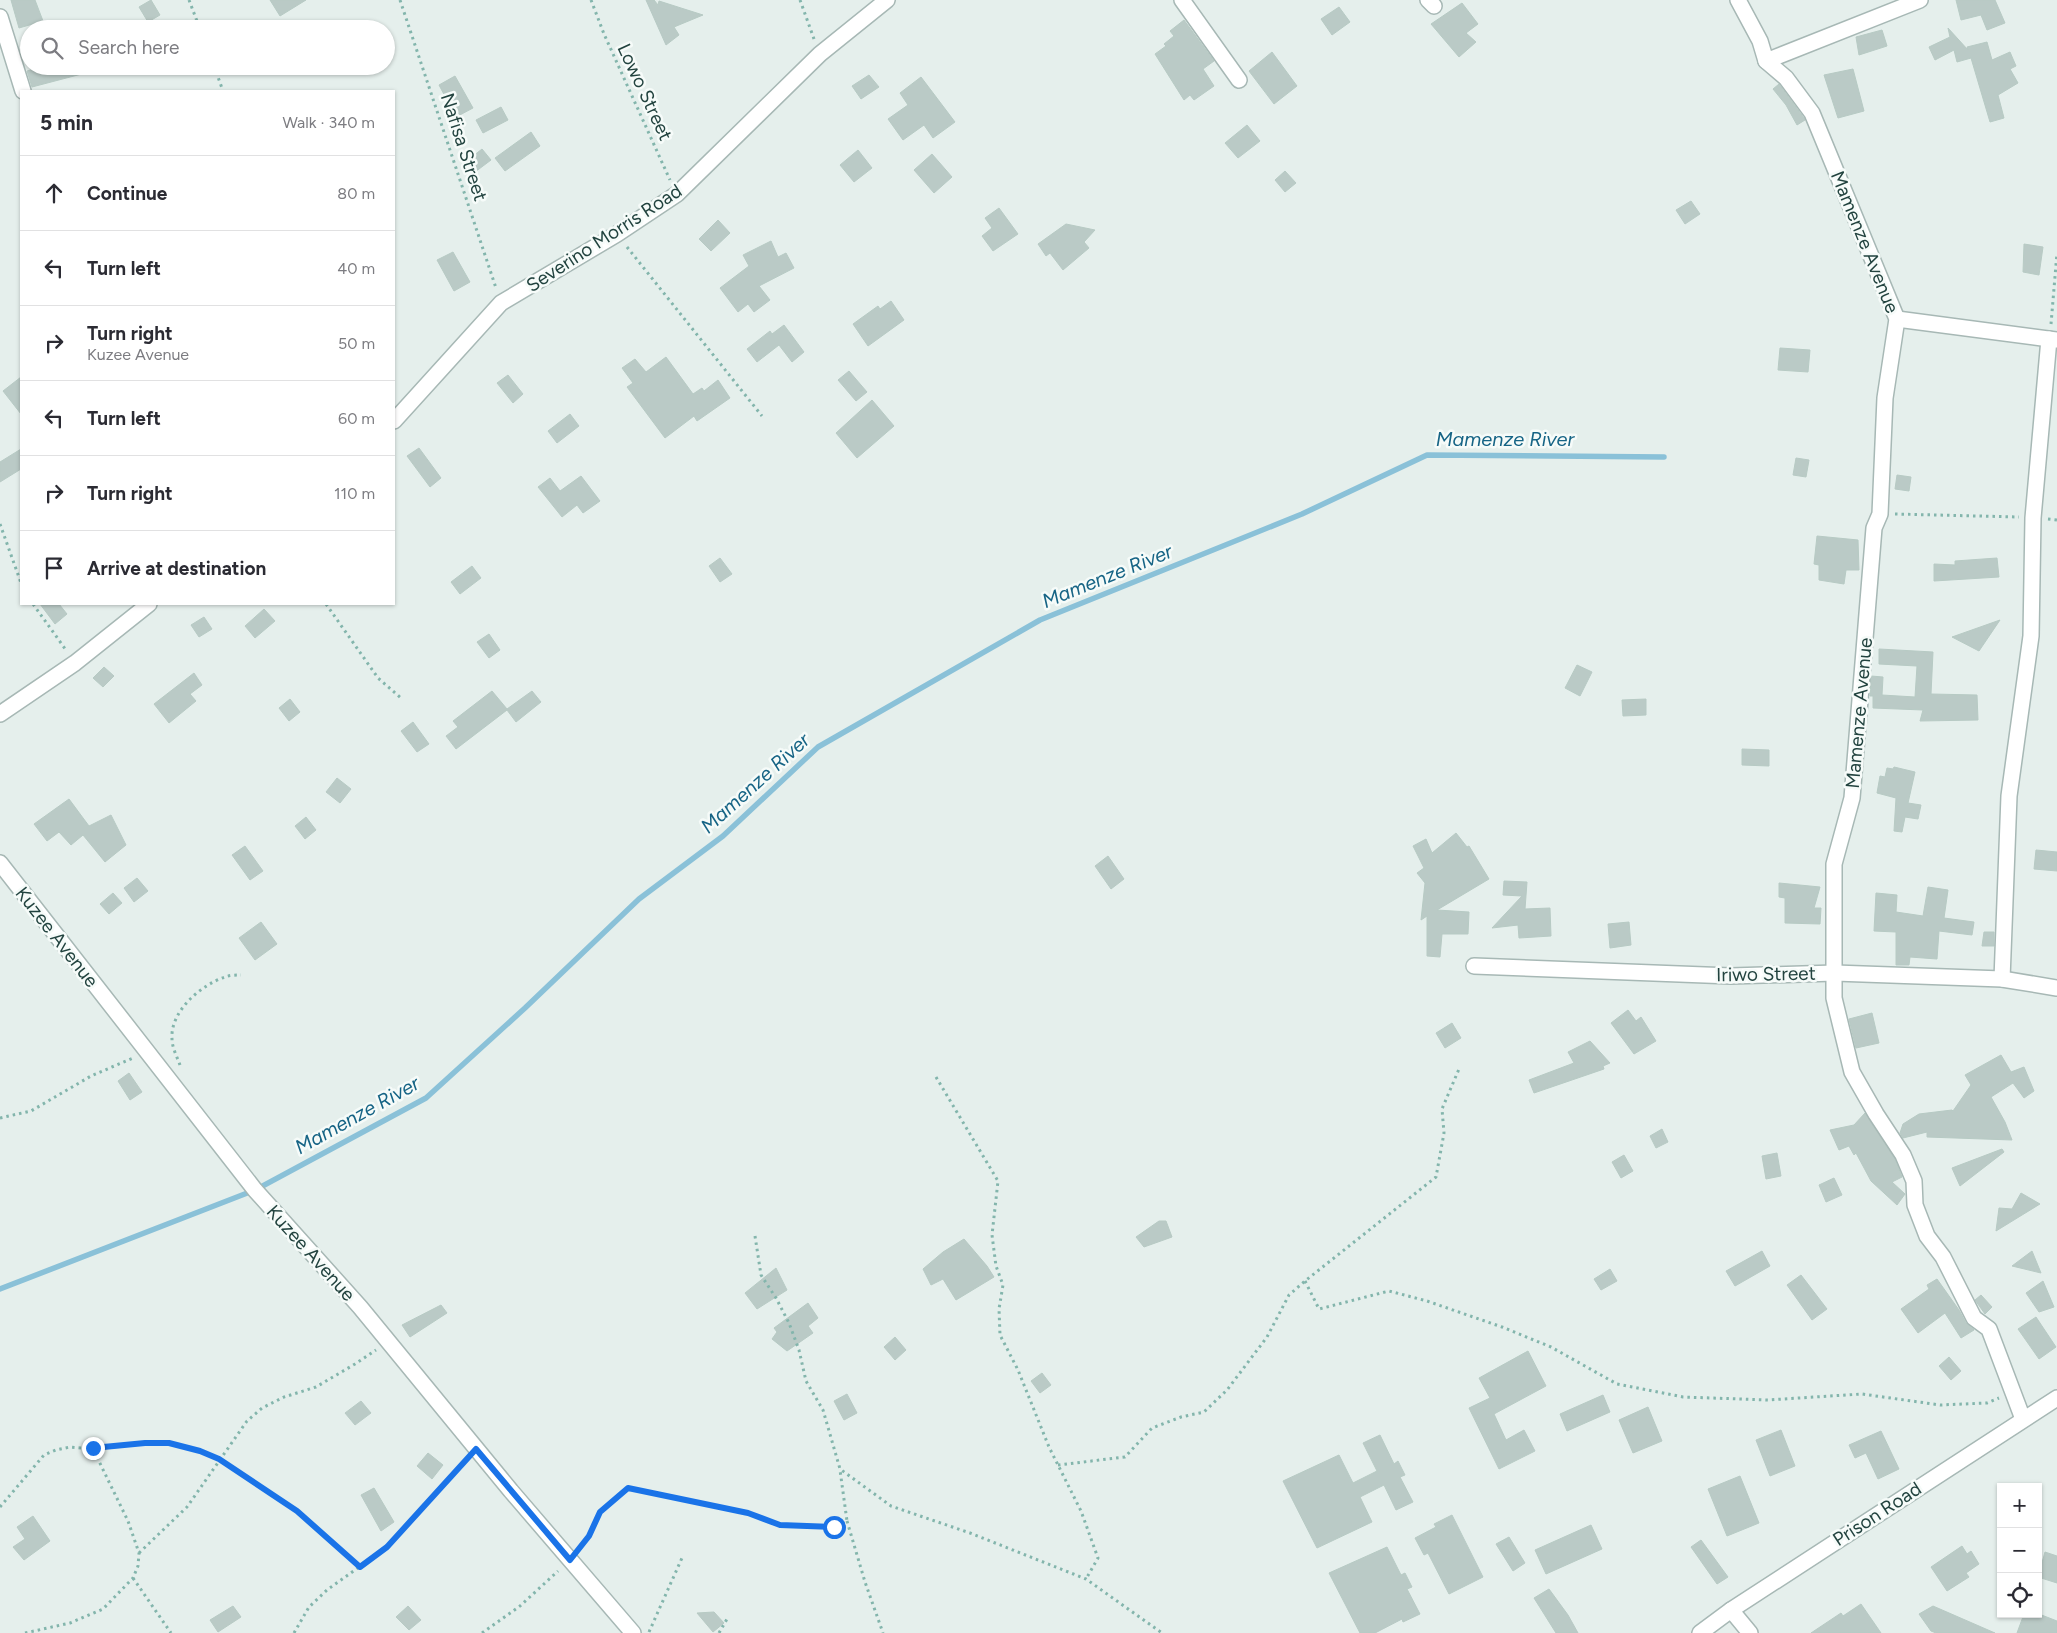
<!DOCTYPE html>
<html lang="en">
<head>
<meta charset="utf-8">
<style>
  body { margin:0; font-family:Figtree,sans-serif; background:#f7f7f7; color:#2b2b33 }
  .controls { position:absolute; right:15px; bottom:15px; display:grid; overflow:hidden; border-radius:0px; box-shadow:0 1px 4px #0004 }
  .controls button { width:45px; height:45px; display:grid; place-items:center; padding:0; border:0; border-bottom:1px solid #e1e1e2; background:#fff; color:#2b2b33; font:25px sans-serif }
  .stop { position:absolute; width:15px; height:15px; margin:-11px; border:4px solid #1a73e8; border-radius:50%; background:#fff }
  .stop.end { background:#1a73e8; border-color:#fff; box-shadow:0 1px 5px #0008 }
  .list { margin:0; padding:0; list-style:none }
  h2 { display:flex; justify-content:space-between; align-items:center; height:65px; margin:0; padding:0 20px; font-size:21px }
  h2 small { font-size:16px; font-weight:400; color:#7c7c81 }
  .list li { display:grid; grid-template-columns:32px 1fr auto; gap:15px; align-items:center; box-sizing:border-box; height:75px; padding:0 20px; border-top:1px solid #e1e1e2 }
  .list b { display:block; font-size:19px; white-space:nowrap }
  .list p { margin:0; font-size:16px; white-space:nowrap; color:#7c7c81 }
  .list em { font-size:16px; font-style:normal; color:#7c7c81 }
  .icon { flex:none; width:28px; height:28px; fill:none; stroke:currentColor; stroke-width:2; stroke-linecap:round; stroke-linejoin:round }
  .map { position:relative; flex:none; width:2057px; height:1633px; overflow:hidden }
  .search { position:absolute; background:#fff; box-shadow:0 1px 4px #0004; left:20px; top:20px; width:375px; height:55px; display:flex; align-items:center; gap:12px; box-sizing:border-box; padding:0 18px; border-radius:28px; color:#7c7c81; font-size:19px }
  .panel { position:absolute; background:#fff; box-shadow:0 1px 4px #0004; left:20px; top:90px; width:375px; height:515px; border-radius:0px }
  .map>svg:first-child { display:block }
</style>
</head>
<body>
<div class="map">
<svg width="2057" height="1633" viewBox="0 0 2057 1633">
  <rect width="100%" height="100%" fill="#e5efec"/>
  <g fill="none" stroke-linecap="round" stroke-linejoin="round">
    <!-- stream -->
    <polyline stroke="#8ac1d8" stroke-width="5.5" points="0,1289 255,1190 426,1098 525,1008 639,899 723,836 818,747 1040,620 1302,514 1427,455 1664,457"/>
  </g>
  <!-- building -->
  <g fill="#bacac6" stroke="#b7cac4">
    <polygon points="11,0 35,0 43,21 19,28"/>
    <polygon points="151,0 160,15 148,22 139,7"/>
    <polygon points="270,0 306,0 280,16"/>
    <polygon points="646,0 654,0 658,5 659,1 703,15 674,27 679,35 666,45"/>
    <polygon points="1956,0 1995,0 2005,23 1987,30 1981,15 1961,20"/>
    <polygon points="1462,3 1478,24 1466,33 1476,42 1459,57 1431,24"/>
    <polygon points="1339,7 1350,22 1332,35 1321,19"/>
    <polygon points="1184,20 1214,61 1203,69 1214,86 1194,100 1190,95 1184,100 1155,54 1166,46 1164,44 1174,36 1170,31"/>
    <polygon points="1948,28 1968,50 1967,47 1987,42 1992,60 2010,52 2016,66 2010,69 2018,83 1998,95 2004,118 1990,122 1971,58 1957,62 1954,50 1935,60 1929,47 1950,37"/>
    <polygon points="1882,30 1887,46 1859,55 1856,37"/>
    <polygon points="1272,52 1297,86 1274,104 1249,71"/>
    <polygon points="44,66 93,66 93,71 32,87 27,71"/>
    <polygon points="1853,69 1864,111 1838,118 1824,75"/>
    <polygon points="869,75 879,87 861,99 852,86"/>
    <polygon points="455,76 473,108 456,117 439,85"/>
    <polygon points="921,77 955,122 933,138 924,125 903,140 888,119 908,105 900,93"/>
    <polygon points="1779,84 1804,118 1805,120 1797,125 1786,105 1773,89"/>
    <polygon points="501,107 508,120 483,133 476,120"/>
    <polygon points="1247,125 1260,141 1238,158 1225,143"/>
    <polygon points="531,132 540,146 505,171 495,158"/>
    <polygon points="482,149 491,160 475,172 467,161"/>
    <polygon points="858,150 872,168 854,182 840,165"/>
    <polygon points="932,154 952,177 934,193 914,170"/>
    <polygon points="1285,171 1296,183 1285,192 1275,180"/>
    <polygon points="1691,201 1700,214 1685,224 1676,210"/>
    <polygon points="999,208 1018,234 993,251 982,236 992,228 985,218"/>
    <polygon points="718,220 730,233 711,251 699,239"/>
    <polygon points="1066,224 1095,230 1084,242 1089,248 1063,270 1050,253 1046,256 1038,244"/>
    <polygon points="771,241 778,257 786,253 794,268 759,286 770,300 754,312 748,304 738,312 720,288 749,266 743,255"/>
    <polygon points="2024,244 2043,247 2039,275 2023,272"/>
    <polygon points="453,252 470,282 454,291 437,260"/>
    <polygon points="891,301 904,320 868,346 853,324 878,306 880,309"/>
    <polygon points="784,325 804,352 792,362 779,345 757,362 747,349 770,331 772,334"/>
    <polygon points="1780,348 1810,350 1808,372 1778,370"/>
    <polygon points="666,357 693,394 702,388 704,391 718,380 730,398 697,421 694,416 665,438 627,387 633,383 622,368 635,359 646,372"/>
    <polygon points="849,371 867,392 856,401 838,380"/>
    <polygon points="508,375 523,394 513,403 497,383"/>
    <polygon points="21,377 21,414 3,391"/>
    <polygon points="872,400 894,426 857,458 836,433"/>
    <polygon points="570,414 579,426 557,443 548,431"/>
    <polygon points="419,448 441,478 430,487 407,456"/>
    <polygon points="21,449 21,469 0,482 0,462"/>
    <polygon points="1796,458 1809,460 1806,477 1793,475"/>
    <polygon points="1897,475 1911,477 1909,491 1895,489"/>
    <polygon points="581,476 600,501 583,513 577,505 562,517 538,487 550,478 560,491"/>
    <polygon points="1817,536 1858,540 1859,570 1846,570 1844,584 1819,580 1819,565 1814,564"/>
    <polygon points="720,558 732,574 720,582 709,566"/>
    <polygon points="1997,558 1999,577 1934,581 1934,564 1955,565 1955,561"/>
    <polygon points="472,566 481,578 460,594 451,582"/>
    <polygon points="40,604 59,604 67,614 55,624"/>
    <polygon points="264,609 275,621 255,638 245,626"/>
    <polygon points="204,617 212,629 199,637 191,625"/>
    <polygon points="2000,620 1979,651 1952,637"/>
    <polygon points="489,634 500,650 489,658 477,642"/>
    <polygon points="1879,649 1933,652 1931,694 1977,695 1978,720 1920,721 1923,710 1873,708 1873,696 1870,696 1871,676 1883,677 1882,695 1915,697 1917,666 1879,664"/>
    <polygon points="1577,665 1592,672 1580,696 1565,688"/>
    <polygon points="104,667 114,676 103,687 93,678"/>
    <polygon points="194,673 202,685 190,694 196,701 169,723 154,704"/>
    <polygon points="492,691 507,709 532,691 541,702 516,722 507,710 456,749 446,736 458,727 453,721"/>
    <polygon points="290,699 300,712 289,721 279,708"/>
    <polygon points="1646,699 1646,715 1623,716 1622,700"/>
    <polygon points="413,722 429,744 417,752 401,731"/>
    <polygon points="1742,749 1769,750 1769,766 1742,765"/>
    <polygon points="1894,767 1915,772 1908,803 1921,805 1918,819 1905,817 1902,832 1894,831 1896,798 1877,793 1880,776 1885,777 1887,768 1893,769"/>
    <polygon points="337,778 351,789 340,803 326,792"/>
    <polygon points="69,799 89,826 111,815 126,845 105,862 83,835 71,845 59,832 47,841 34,824"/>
    <polygon points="306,817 316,830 305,839 295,826"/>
    <polygon points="1456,833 1467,847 1469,846 1489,879 1437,910 1469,912 1468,934 1442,934 1440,957 1427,956 1427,916 1421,920 1425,883 1417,873 1424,868 1413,846 1426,839 1432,853"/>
    <polygon points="245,846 263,871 250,880 232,855"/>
    <polygon points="2036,850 2057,852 2057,871 2034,869"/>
    <polygon points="1108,856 1124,879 1111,889 1095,866"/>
    <polygon points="137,878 148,891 134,902 124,888"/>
    <polygon points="1504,881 1527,882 1525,909 1550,908 1551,936 1519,938 1518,925 1492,928 1522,896 1503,895"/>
    <polygon points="1779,883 1820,887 1814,908 1821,908 1820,924 1785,923 1785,898 1779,897"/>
    <polygon points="1928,887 1948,890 1944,918 1974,922 1972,935 1939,931 1937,959 1910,957 1909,965 1896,965 1896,932 1874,931 1876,893 1897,895 1896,912 1923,916"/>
    <polygon points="113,893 122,903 109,914 100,904"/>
    <polygon points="261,922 277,944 255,960 239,938"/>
    <polygon points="1629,922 1631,945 1610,948 1608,924"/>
    <polygon points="1984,932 1994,932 1994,946 1982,946"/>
    <polygon points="1628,1010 1636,1021 1641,1017 1656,1041 1634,1054 1611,1023"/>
    <polygon points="1872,1013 1879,1043 1856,1048 1849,1019"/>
    <polygon points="1452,1023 1461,1038 1445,1048 1436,1033"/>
    <polygon points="1590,1041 1610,1063 1603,1066 1604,1069 1534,1093 1529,1080 1574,1063 1568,1052"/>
    <polygon points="2001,1055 2011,1072 2024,1067 2034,1091 2024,1098 2013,1083 1991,1097 2005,1122 2012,1140 1927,1137 1927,1132 1903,1138 1900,1133 1903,1124 1919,1114 1952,1110 1953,1111 1971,1085 1965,1075"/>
    <polygon points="129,1073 142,1092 130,1100 118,1081"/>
    <polygon points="1865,1113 1895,1159 1902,1177 1892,1182 1905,1194 1897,1205 1871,1181 1856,1153 1854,1155 1849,1146 1839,1150 1830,1130 1854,1125"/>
    <polygon points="1662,1129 1668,1142 1656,1148 1650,1136"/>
    <polygon points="2002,1149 2004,1152 1960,1186 1952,1168"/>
    <polygon points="1777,1153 1781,1176 1766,1179 1762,1156"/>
    <polygon points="1624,1155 1633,1171 1621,1178 1612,1162"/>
    <polygon points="1834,1178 1842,1195 1826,1202 1819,1185"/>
    <polygon points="2021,1193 2040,1204 1996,1231 1999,1208 2012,1209"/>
    <polygon points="1159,1221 1166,1221 1172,1237 1144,1247 1136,1237"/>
    <polygon points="964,1239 987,1266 994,1277 956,1300 943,1279 931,1285 923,1269 943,1252"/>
    <polygon points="1762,1251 1770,1266 1735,1286 1726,1271"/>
    <polygon points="2032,1251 2041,1273 2012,1266"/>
    <polygon points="776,1268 787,1290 757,1309 745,1293"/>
    <polygon points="1610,1269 1617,1281 1601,1290 1594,1279"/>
    <polygon points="1801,1275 1827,1309 1812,1320 1787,1285"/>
    <polygon points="1937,1279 1959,1310 1966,1323 1974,1330 1961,1338 1945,1313 1918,1333 1901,1309 1929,1289 1927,1285"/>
    <polygon points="2043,1281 2054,1307 2039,1312 2026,1293"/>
    <polygon points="1981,1295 1992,1307 1985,1314 1975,1300"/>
    <polygon points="808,1303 818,1318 808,1326 813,1333 787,1351 772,1339 777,1332 774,1328"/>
    <polygon points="441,1305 447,1313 410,1337 402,1325"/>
    <polygon points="2036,1317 2056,1347 2039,1359 2018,1329"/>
    <polygon points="895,1337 906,1350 895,1360 884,1347"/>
    <polygon points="1528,1351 1546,1386 1494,1414 1506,1440 1524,1430 1535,1451 1499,1469 1469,1408 1490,1398 1479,1378"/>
    <polygon points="1949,1357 1961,1371 1951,1380 1939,1366"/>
    <polygon points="1042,1373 1051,1385 1040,1393 1031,1381"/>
    <polygon points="847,1394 857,1413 844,1420 834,1401"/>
    <polygon points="1603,1395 1610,1412 1567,1431 1560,1414"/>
    <polygon points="361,1401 371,1413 355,1425 345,1413"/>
    <polygon points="1648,1407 1662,1441 1633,1453 1619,1420"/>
    <polygon points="1781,1430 1795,1466 1770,1476 1756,1440"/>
    <polygon points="1881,1431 1899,1469 1878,1479 1866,1453 1855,1458 1849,1445"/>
    <polygon points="1380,1435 1394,1464 1398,1461 1405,1475 1400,1477 1413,1502 1396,1510 1384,1485 1360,1497 1372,1522 1317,1548 1283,1481 1339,1455 1353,1483 1377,1471 1363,1443"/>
    <polygon points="428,1453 443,1465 432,1479 417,1466"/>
    <polygon points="1740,1476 1759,1523 1727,1536 1708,1489"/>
    <polygon points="374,1488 394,1522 381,1531 361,1495"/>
    <polygon points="1452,1515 1483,1577 1449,1594 1428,1553 1424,1555 1415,1538 1436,1527 1434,1524"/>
    <polygon points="33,1516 50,1541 24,1560 13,1547 25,1539 17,1527"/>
    <polygon points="1591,1525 1602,1549 1546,1574 1535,1550"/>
    <polygon points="1509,1537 1525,1563 1513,1571 1496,1544"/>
    <polygon points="1701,1540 1728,1577 1717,1584 1691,1547"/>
    <polygon points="1962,1546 1967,1554 1971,1551 1979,1564 1966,1573 1969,1577 1947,1591 1931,1567"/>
    <polygon points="1387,1547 1401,1575 1405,1573 1412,1587 1407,1589 1420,1614 1403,1622 1402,1619 1375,1633 1360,1633 1329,1573"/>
    <polygon points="2045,1552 2057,1556 2057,1583 2038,1577"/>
    <polygon points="1549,1589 1568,1615 1578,1633 1556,1633 1534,1598"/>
    <polygon points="1861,1604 1881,1633 1811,1633 1841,1613 1843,1616"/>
    <polygon points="233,1606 241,1617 218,1632 210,1620"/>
    <polygon points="408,1606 421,1620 409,1630 396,1617"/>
    <polygon points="1933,1606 1995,1633 1936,1633 1931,1631 1919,1614"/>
    <polygon points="714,1612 724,1623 713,1632 697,1613"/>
    <polygon points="2024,1614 2039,1614 2057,1621 2057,1633 2017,1633"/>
  </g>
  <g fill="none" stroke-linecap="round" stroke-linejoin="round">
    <!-- minor casing -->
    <g stroke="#a7b8b5" stroke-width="18">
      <g id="minor">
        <polyline points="1182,0 1239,80"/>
        <polyline points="1428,0 1434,6"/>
        <polyline points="1738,0 1760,41 1766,61 1786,78 1812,113 1897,319 1885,398 1880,514 1874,528 1852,798 1834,864 1834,998 1852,1072 1876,1114 1903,1155 1914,1181 1915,1205 1927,1236 1943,1257 1974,1318 1989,1329 2023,1419"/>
        <polyline points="0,17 23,91"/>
        <polyline points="1766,61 1920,0"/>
        <polyline points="1897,319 2057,340"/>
        <polyline points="1474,966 1731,976 1835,973 2002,979 2057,988"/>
        <polyline points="2002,979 2009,796 2031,636 2033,518 2049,339"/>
        <polyline points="1731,1610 1750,1633"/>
      </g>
    </g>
    <!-- tertiary casing -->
    <g stroke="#a7b8b5" stroke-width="18">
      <g id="tertiary">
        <polyline points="394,421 501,303 617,234 677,194 820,54 887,0"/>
        <polyline points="0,714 75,663 149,604"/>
        <polyline points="0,863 255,1190 360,1307 511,1491 633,1633"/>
        <polyline points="1700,1633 1731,1610 2057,1398"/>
      </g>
    </g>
    <!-- path -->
    <g stroke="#83b5ac" stroke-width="3" stroke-dasharray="2.5 4" stroke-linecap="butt">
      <polyline points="189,0 200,29"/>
      <polyline points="400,0 496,288"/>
      <polyline points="591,0 604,34 670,180"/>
      <polyline points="800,0 814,39"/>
      <polyline points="214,66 223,91"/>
      <polyline points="627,247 762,416"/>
      <polyline points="2051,324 2057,253"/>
      <polyline points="1895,514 2019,517"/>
      <polyline points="2048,519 2057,520"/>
      <polyline points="0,524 21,583"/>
      <polyline points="33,604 66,650"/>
      <polyline points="326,604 378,678 401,698"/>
      <path d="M180 1065C177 1057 172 1047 172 1039 170 1011 201 985 225 977 230 975 236 975 241 975"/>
      <polyline points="936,1077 998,1181 992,1235 996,1266 1003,1285 999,1309 1000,1335 1018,1370 1049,1447 1081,1511 1098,1558 1086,1579"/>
      <polyline points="0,1118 31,1111 91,1076 133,1058"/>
      <polyline points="755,1236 761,1275 776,1298 789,1323 799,1350 806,1381 823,1410 840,1469 891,1506 970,1533 1086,1579 1162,1633"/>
      <polyline points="1305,1281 1319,1309 1389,1291 1427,1301 1502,1327 1551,1347 1617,1384 1683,1397 1768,1400 1862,1394 1940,1405 1987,1403 1999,1398"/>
      <polyline points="1058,1465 1125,1457 1152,1428 1181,1417 1204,1412 1227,1390 1267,1337 1289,1295 1305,1281 1436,1177 1444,1133 1442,1109 1459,1069"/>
      <polyline points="0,1507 44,1455 56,1450 70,1447 93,1449 145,1443 169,1443 200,1451 219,1459 297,1511 360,1567"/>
      <polyline points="847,1521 865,1582 883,1633"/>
      <polyline points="580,1549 589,1536 600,1512 628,1488 749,1513 780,1525 834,1527 847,1521 840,1470"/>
      <polyline points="139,1553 187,1507 247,1421 262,1408 284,1397 316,1387 355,1364 376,1350"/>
      <polyline points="133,1578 171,1633"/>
      <polyline points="649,1632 682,1558"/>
      <polyline points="25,1633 70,1623 103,1609 133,1578 138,1566 139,1553 128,1521 93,1449"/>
      <polyline points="294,1633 309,1607 327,1590 387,1547 466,1460"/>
      <polyline points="482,1633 520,1606 558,1571"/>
      <polyline points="719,1633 727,1619"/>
    </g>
    <!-- minor -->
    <use href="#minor" stroke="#fff" stroke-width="15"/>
    <!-- tertiary -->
    <use href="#tertiary" stroke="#fff" stroke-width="15"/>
  </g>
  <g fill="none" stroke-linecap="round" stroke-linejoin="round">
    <!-- route -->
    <polyline stroke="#1a73e8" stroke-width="6" points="93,1448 145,1443 169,1443 200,1451 219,1459 297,1511 360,1567 387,1547 476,1449 570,1560 589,1536 600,1512 628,1488 748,1513 780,1525 834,1527"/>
  </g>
  <g text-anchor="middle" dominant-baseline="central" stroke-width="5" stroke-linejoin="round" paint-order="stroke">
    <!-- street labels -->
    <g font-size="19" fill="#22433f" stroke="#f6fbf9">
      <text transform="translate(645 92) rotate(65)">Lowo Street</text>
      <text transform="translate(464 147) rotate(72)">Nafisa Street</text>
      <text transform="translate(604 238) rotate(-33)">Severino Morris Road</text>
      <text transform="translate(1865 242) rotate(68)">Mamenze Avenue</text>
      <text transform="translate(1859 713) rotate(-85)">Mamenze Avenue</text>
      <text transform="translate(57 937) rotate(52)">Kuzee Avenue</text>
      <text transform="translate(1766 974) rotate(-1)">Iriwo Street</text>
      <text transform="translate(311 1253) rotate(48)">Kuzee Avenue</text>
      <text transform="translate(1877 1514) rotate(-33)">Prison Road</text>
    </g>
    <!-- water labels -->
    <g font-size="20" font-style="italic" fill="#166485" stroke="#f6fbf9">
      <text x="1505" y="439">Mamenze River</text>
      <text transform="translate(1107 576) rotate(-22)">Mamenze River</text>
      <text transform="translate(755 783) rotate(-42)">Mamenze River</text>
      <text transform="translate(357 1115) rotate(-29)">Mamenze River</text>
    </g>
  </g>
</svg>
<div class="controls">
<button>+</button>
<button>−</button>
<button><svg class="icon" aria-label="locate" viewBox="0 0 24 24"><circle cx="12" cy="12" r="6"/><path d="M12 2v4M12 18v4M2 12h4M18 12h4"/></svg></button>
</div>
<div class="stop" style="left:834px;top:1527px"></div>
<div class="stop end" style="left:93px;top:1448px"></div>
<div class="search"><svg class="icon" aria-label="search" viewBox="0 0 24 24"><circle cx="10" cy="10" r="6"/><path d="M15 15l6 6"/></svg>Search here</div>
<section class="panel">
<h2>5 min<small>Walk · 340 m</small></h2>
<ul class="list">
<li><svg class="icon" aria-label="ahead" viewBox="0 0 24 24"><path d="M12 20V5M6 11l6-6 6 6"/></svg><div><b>Continue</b></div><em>80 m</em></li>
<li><svg class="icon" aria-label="left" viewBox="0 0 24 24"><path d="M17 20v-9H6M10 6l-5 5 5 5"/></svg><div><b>Turn left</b></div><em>40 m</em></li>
<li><svg class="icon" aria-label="right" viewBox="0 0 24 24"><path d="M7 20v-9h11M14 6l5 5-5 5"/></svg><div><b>Turn right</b><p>Kuzee Avenue</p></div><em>50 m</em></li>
<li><svg class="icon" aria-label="left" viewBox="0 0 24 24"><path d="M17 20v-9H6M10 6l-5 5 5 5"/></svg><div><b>Turn left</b></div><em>60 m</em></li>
<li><svg class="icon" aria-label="right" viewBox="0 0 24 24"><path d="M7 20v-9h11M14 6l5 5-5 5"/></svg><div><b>Turn right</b></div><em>110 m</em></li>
<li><svg class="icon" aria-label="arrive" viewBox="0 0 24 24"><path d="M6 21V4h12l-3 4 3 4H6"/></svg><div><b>Arrive at destination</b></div></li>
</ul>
</section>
</div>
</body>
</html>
